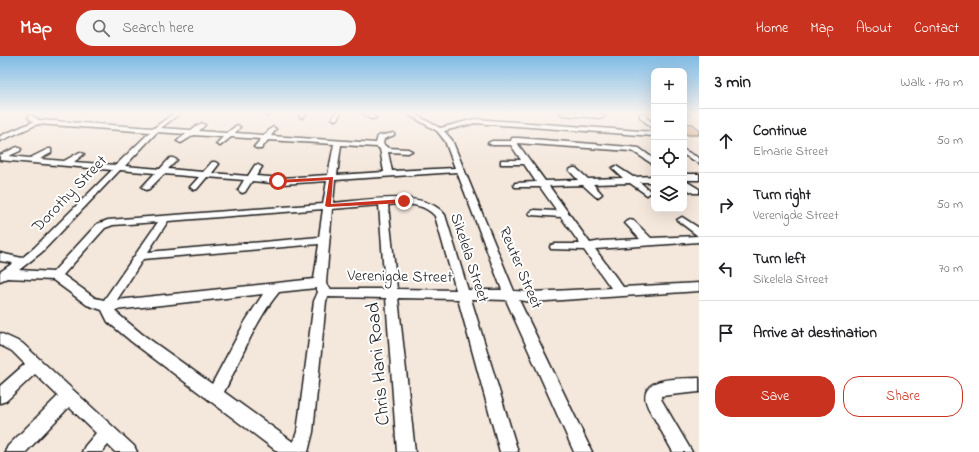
<!DOCTYPE html>
<html lang="en">
<head>
<meta charset="utf-8">
<style>
  body { margin:0; font-family:"Indie Flower",sans-serif; background:#f6f6f6; color:#202124 }
  .controls { position:absolute; right:12px; top:12px; display:grid; overflow:hidden; border-radius:8px; box-shadow:0 4px 16px #0002 }
  .controls button { width:36px; height:36px; display:grid; place-items:center; padding:0; border:0; border-bottom:1px solid #e0e0e0; background:#fff; color:#202124; font:20px sans-serif }
  .stop { position:absolute; width:12px; height:12px; margin:-9px; border:3px solid #c8321e; border-radius:50%; background:#fff }
  .stop.end { background:#c8321e; border-color:#fff; box-shadow:0 1px 4px #0008 }
  .list { margin:0; padding:0; list-style:none }
  h2 { display:flex; justify-content:space-between; align-items:center; height:52px; margin:0; padding:0 16px; font-size:17px }
  h2 small { font-size:13px; font-weight:400; color:#757577 }
  .list li { display:grid; grid-template-columns:26px 1fr auto; gap:12px; align-items:center; box-sizing:border-box; height:64px; padding:0 16px; border-top:1px solid #e0e0e0 }
  .list b { display:block; font-size:15px; white-space:nowrap }
  .list p { margin:0; font-size:13px; white-space:nowrap; color:#757577 }
  .list em { font-size:13px; font-style:normal; color:#757577 }
  .actions { display:flex; gap:8px; padding:12px 16px }
  .actions a { flex:1; padding:9px 0; border:1px solid #c8321e; border-radius:16px; text-align:center; font-size:14px; color:#c8321e }
  .actions .main { background:#c8321e; color:#fff }
  .icon { flex:none; width:22px; height:22px; fill:none; stroke:currentColor; stroke-width:2; stroke-linecap:round; stroke-linejoin:round }
  .map { position:relative; flex:none; width:699px; height:396px; overflow:hidden }
  header { display:flex; align-items:center; gap:24px; box-sizing:border-box; height:56px; padding:0 20px; background:#c8321e; color:#fff }
  header strong { font-size:19px }
  nav { display:flex; gap:22px; margin-inline-start:auto; font-size:14px }
  .search { width:280px; height:36px; background:#f6f6f6; display:flex; align-items:center; gap:10px; box-sizing:border-box; padding:0 14px; border-radius:22px; color:#757577; font-size:15px }
  main { display:flex }
  aside { flex:1; background:#fff }
  .map>svg:first-child { display:block }
</style>
</head>
<body>
<header>
<strong>Map</strong>
<div class="search"><svg class="icon" aria-label="search" viewBox="0 0 24 24"><circle cx="10" cy="10" r="6"/><path d="M15 15l6 6"/></svg>Search here</div>
<nav><a>Home</a><a>Map</a><a>About</a><a>Contact</a></nav>
</header>
<main>
<div class="map">
<svg width="699" height="396" viewBox="0 0 699 396">
  <rect width="100%" height="100%" fill="#f4e7dc"/>
  <filter id="ink" filterUnits="userSpaceOnUse"><feTurbulence type="fractalNoise" baseFrequency=".025" numOctaves="2"/><feDisplacementMap in="SourceGraphic" scale="8" xChannelSelector="R" yChannelSelector="G"/><feConvolveMatrix kernelMatrix="1 2 1 2 8 2 1 2 1" color-interpolation-filters="sRGB"/></filter>
  <g filter="url(#ink)">
    <!-- building -->
    <polygon fill="#dbb08c" stroke="#1c1c1c" points="684,67 693,68 699,73 699,79 688,79 684,77"/>
    <g fill="none" stroke-linecap="round" stroke-linejoin="round">
      <!-- minor casing -->
      <g stroke="#1c1c1c" stroke-width="3">
        <g id="minor">
          <path d="M174 57H180L161 72 191 74 202 67 205 69 199 75 227 77 237 69 240 71 235 77 264 79 273 71 276 73 271 80 376 87 378 80 394 77V79L384 83 383 88 388 92 408 93 412 95 408 97 388 96 392 115 455 112 445 85 437 75 406 57H413L440 72 475 63 654 76V80L475 67 444 75 452 84 514 235 532 236 611 232 584 194 551 193 550 191 551 189 555 188H580L561 161 531 159 529 157 534 154 557 155 540 131H515L514 129 515 127 536 126 524 108H501V104H521L511 89H492L488 87 492 85H511L512 82H519L630 91 639 92 654 103V109L634 96 630 95 517 87 545 125 578 124 569 114 573 112H576L588 123 623 122 612 112 616 110 633 121 654 120V126H640L651 136 647 139 630 127 593 128 602 138 598 141 595 140 583 129 549 130 590 187 602 185 640 183 625 167 630 164 634 165 651 182 698 180 677 164 682 161 699 172V186L595 193 623 231 699 227V235L532 246 519 244 592 396H574L506 244 471 243 518 396H500L458 243 398 242 415 396H397L386 242 328 241 326 245 313 376 308 396H278L132 286 108 266 102 254 87 249 53 224 7 222 0 225V216L13 207 0 205V197L22 202 34 192 112 114 0 104V99L17 91 21 93 20 95 9 100 30 102 48 93H51V97L40 103 64 105 80 96 84 98 74 106 116 109 150 76 38 68 0 85V80L33 66 28 61 31 59 39 64 154 72ZM157 76 186 78 177 85 181 87 194 79 223 81 216 88 220 90 231 81 261 83 254 91 258 93H261L268 84 334 88 328 119 282 122 256 120 262 111 258 109H255L248 120 212 117 219 108 215 106H212L203 116 168 113 177 104 173 102H170L160 113 125 110ZM341 89 377 91 380 93 384 116 337 119ZM120 114 155 117 142 131 146 134 149 133 164 118 199 121 190 131 194 134 197 133 207 121 244 124 238 134 242 137 245 136 252 125 282 128 327 125 323 148 108 164 97 168 53 216 19 214 42 196ZM457 116 502 234H468L445 159C425 132 362 145 333 147L335 124ZM398 148C412 148 425 149 435 160L456 234 397 233 388 149ZM379 149 385 233H331L327 230 326 227 332 153ZM323 153 319 181 148 196 168 165ZM158 166 104 244 95 242 63 219 105 172 113 169ZM319 188 314 223 117 244 143 203ZM316 232 318 236 314 245 297 376 293 386 224 336C242 302 254 266 279 236ZM263 238 245 266 212 328 142 278 118 258 115 254Z"/>
          <polygon points="265,57 271,57 267,60 264,58"/>
          <polygon points="301,57 307,57 302,62 299,60"/>
          <polygon points="335,57 341,57 337,63 335,64 332,62"/>
          <polygon points="362,57 369,57 376,62 371,63"/>
          <path d="M560 57C569 56 598 55 605 60L602 62 563 59Z"/>
          <polygon points="640,57 646,57 645,60 654,68 654,74 640,61"/>
          <polygon points="684,57 687,58 687,60 684,61"/>
          <polygon points="684,94 699,102 699,107 684,99"/>
          <rect x="684" y="118" width="15" height="6"/>
          <polygon points="684,124 699,133 699,137 693,137 684,131"/>
          <polygon points="0,277 22,287 134,390 137,396 115,396 108,389 102,396 82,396 85,390 96,377 69,351 26,396 5,396 8,390 58,340 35,318 6,345 0,347 0,330 25,308 12,295 0,289"/>
          <path d="M699 322V336L661 340V343L692 396H673L648 351C634 319 680 323 699 322Z"/>
        </g>
      </g>
      <!-- minor -->
      <use href="#minor" fill="#fff" fill-rule="evenodd"/>
    </g>
  </g>
  <!-- sky -->
  <linearGradient id="sky" x2="0" y2="1"><stop stop-color="#7fbbe6"/><stop offset="0.51" stop-color="#faf4ef"/><stop offset="1" stop-color="#faf4ef" stop-opacity="0"/></linearGradient>
  <rect width="699" height="112" fill="url(#sky)"/>
  <!-- route -->
  <polygon fill="#c8321e" points="333,121 331,148 404,143 406,145 404,147 328,151 325,150 329,124 278,127 275,125 278,124"/>
  <g text-anchor="middle" dominant-baseline="central" stroke-width="4" stroke-linejoin="round" paint-order="stroke">
    <!-- street labels -->
    <g font-size="16" fill="#1c1c1c" stroke="#fff">
      <text transform="translate(70 138) rotate(-46)">Dorothy Street</text>
      <text transform="translate(469 202) rotate(72)">Sikelela Street</text>
      <text transform="translate(520 212) rotate(67)">Reuter Street</text>
      <text transform="translate(400 221) rotate(1)">Verenigde Street</text>
    </g>
    <!-- near-street labels -->
    <g font-size="19" fill="#1c1c1c" stroke="#fff">
      <text transform="translate(379 308) rotate(-95)">Chris Hani Road</text>
    </g>
  </g>
</svg>
<div class="controls">
<button>+</button>
<button>−</button>
<button><svg class="icon" aria-label="locate" viewBox="0 0 24 24"><circle cx="12" cy="12" r="6"/><path d="M12 2v4M12 18v4M2 12h4M18 12h4"/></svg></button>
<button><svg class="icon" aria-label="layers" viewBox="0 0 24 24"><path d="M12 4l9 5-9 5-9-5zM3 14l9 5 9-5"/></svg></button>
</div>
<div class="stop" style="left:278px;top:125px"></div>
<div class="stop end" style="left:404px;top:145px"></div>
</div>
<aside>
<h2>3 min<small>Walk · 170 m</small></h2>
<ul class="list">
<li><svg class="icon" aria-label="ahead" viewBox="0 0 24 24"><path d="M12 20V5M6 11l6-6 6 6"/></svg><div><b>Continue</b><p>Elmarie Street</p></div><em>50 m</em></li>
<li><svg class="icon" aria-label="right" viewBox="0 0 24 24"><path d="M7 20v-9h11M14 6l5 5-5 5"/></svg><div><b>Turn right</b><p>Verenigde Street</p></div><em>50 m</em></li>
<li><svg class="icon" aria-label="left" viewBox="0 0 24 24"><path d="M17 20v-9H6M10 6l-5 5 5 5"/></svg><div><b>Turn left</b><p>Sikelela Street</p></div><em>70 m</em></li>
<li><svg class="icon" aria-label="arrive" viewBox="0 0 24 24"><path d="M6 21V4h12l-3 4 3 4H6"/></svg><div><b>Arrive at destination</b></div></li>
</ul>
<div class="actions"><a class="main">Save</a><a>Share</a></div>
</aside>
</main>
</body>
</html>
